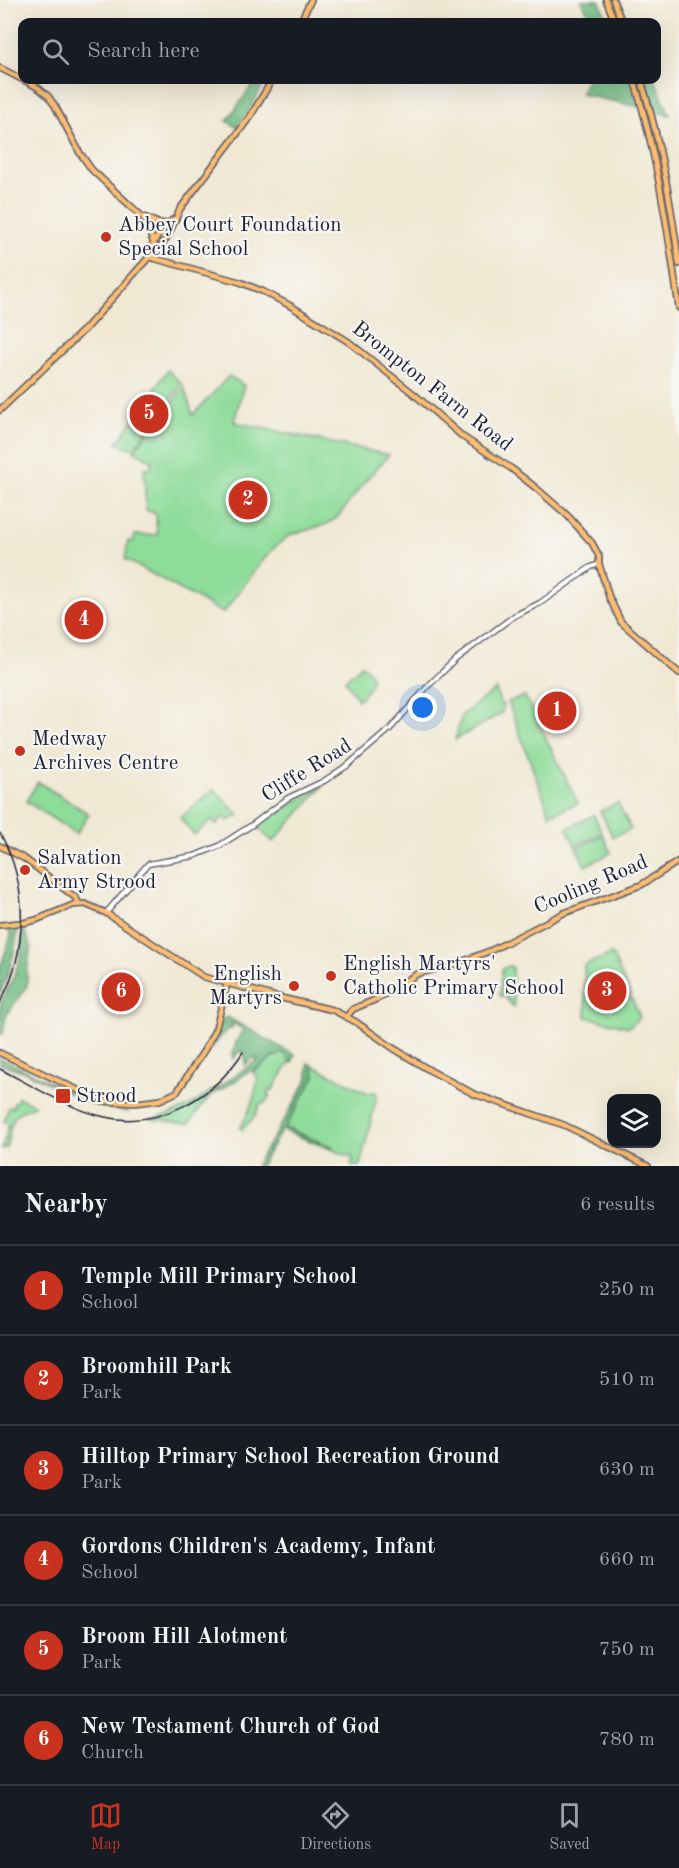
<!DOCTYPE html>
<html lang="en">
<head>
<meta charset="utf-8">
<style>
  body { margin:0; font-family:"Old Standard TT",serif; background:#20242c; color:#f1f3f6 }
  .controls { position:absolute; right:18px; bottom:18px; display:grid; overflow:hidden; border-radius:12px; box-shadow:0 6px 24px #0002 }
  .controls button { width:54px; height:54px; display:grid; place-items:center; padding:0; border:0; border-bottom:2px solid #363941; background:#171b24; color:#f1f3f6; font:30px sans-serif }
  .you { position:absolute; left:423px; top:708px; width:21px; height:21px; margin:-15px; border:4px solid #fff; border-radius:50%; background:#1a73e8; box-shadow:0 0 0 9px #1a73e833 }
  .badge { display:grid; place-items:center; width:39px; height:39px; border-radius:50%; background:#c8321e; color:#fff; font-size:20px; font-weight:700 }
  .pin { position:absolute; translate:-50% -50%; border:3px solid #fff; box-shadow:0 2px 6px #0006 }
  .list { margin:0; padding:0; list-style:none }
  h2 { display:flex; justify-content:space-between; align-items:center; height:78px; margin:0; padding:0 24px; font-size:26px }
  h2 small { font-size:20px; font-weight:400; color:#9ea1a6 }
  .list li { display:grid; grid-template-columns:39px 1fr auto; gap:18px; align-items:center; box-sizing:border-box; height:90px; padding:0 24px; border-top:2px solid #363941 }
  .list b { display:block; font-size:22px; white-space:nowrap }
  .list p { margin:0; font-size:20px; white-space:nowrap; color:#9ea1a6 }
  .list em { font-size:20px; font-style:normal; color:#9ea1a6 }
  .icon { flex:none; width:33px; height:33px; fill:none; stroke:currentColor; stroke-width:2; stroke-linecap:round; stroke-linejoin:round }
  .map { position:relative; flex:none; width:679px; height:1166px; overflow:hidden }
  .search { position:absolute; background:#171b24; box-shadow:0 6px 24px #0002; left:18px; right:18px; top:18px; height:66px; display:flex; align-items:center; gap:15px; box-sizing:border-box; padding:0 21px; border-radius:12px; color:#9ea1a6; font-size:22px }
  .sheet { height:618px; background:#171b24 }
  nav { display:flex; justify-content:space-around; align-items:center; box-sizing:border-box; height:84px; border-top:2px solid #363941; background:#171b24; font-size:16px; color:#9ea1a6 }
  nav a { display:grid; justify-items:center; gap:3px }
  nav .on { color:#c8321e }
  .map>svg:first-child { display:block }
</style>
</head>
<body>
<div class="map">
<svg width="679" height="1166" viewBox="0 0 679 1166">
  <rect width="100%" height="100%" fill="#f6f6f2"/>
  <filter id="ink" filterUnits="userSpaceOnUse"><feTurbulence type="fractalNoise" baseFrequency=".0167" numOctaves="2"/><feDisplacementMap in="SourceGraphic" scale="12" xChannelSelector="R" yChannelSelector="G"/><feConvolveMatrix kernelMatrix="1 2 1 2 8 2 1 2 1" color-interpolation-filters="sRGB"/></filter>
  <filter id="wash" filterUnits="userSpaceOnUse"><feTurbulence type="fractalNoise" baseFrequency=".008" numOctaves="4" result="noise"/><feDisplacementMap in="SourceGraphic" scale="24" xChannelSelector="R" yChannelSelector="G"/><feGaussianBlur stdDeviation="1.35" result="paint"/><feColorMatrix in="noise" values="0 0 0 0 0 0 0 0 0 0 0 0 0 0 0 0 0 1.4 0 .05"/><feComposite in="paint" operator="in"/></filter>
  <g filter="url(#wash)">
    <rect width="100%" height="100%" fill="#f0e8d3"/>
    <!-- green -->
    <g fill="#8edc9a" stroke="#587f6a" stroke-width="1.5">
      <polygon points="168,370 182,384 134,449 117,443"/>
      <polygon points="229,376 244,385 234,422 389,455 366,480 337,518 327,524 290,535 276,546 264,559 223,613 125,559 128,541 133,542 135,535 157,535 156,514 146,510 144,468 151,468 152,460 134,451 184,387 193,415"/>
      <path d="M362 665C381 678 369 688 358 700L345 680Z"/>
      <polygon points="496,689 500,703 503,705 502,713 455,740 462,715"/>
      <polygon points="525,696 578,803 550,815 508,702"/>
      <polygon points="38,782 89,814 76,834 26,801"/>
      <polygon points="324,785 273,842 255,825 276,809 279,812"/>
      <polygon points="214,789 239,815 228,821 223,817 216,825 212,820 194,835 180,818"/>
      <polygon points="618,803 631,829 613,837 600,811"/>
      <polygon points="594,815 602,833 575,846 567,828"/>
      <polygon points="603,835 611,853 585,866 576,848"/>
      <polygon points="612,954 640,1017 629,1027 586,1017 584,965"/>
      <polygon points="509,966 512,967 514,1007 507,1000 507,997 500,996 502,969"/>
      <path d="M284 1053 291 1059 290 1062 272 1091 270 1090 267 1093 270 1096 264 1104 261 1103 254 1117 242 1130 240 1128C250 1112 256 1094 258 1076L253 1073 275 1056Z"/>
      <polygon points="308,1063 368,1093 376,1092 377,1096 360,1166 351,1166 353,1158 333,1150 333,1147 281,1126 308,1078"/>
      <path d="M212 1090 215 1092 202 1105 189 1124 150 1119C177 1115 195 1104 212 1090Z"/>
      <path d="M18 1097 35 1105C30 1110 22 1109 17 1114 9 1122 10 1139 6 1148L2 1149 9 1123 4 1121 9 1107 13 1108 14 1103 18 1100Z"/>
    </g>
    <!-- forest -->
    <g fill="#72bc82" stroke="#4a6f5e" stroke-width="1.5">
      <polygon points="581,0 599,0 608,22 593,22"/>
      <polygon points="254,80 266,80 247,114 236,127 227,121 251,87"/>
      <polygon points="587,80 630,80 639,107 580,94"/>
      <polygon points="645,80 655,80 670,115 656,112"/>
      <path d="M18 926C16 951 10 972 0 994V968L11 936 9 930Z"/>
      <polygon points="23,927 32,949 30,951 27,972 27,986 6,1016 3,1034 0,1034 0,1005 14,976 20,958"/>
      <polygon points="227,1017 295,1055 292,1063 284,1053 275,1056 256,1069 246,1073 236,1081 215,1093 214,1090 259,1059 253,1058 245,1065 245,1054 240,1050 233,1059 232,1057 236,1042 243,1029 232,1023 232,1029 228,1029 211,1049 210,1048 217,1036 221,1020"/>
      <polygon points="0,1058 92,1102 127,1108 128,1112 91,1104 28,1073 0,1064"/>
      <polygon points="308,1063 313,1066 315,1076 285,1128 333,1147 333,1150 282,1130 260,1166 255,1166 295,1103 308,1078"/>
    </g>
  </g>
  <g filter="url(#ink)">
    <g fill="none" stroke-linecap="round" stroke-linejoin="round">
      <!-- minor casing -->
      <g stroke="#6a6770" stroke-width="7">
        <polyline id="minor" points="106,913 148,864 194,856 219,846 252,825 288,798 324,781 348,765 390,729 428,686 456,659 514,616 540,603 591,567 599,564"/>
      </g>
      <!-- major casing -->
      <g stroke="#6a6770" stroke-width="8">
        <g id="major">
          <polyline points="606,0 615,22"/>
          <polyline points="613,0 622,22"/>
          <polyline points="300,22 311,0"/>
          <polyline points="0,68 37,87 48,96 55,106 80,153 92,170 165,238"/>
          <path d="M634 80C657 154 668 231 679 308"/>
          <path d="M641 80C660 139 671 202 679 264"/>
          <polyline points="144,217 158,223 168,224"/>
          <polyline points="145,220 154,244"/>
          <polyline points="149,257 240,282 264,292 289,305 349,342 414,394 463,437 512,469 536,488 567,515 592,543 599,556 599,564 609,597 621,622 679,673"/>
          <path d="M149 257C149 246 165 223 176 218"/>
          <path d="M0 410 86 328 149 257C165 248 173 225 180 209L250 117 272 80"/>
          <polyline points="0,846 25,859 76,898 79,904"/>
          <polyline points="23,923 36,920 73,905 85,904 106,913 204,977 277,997 333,1010 356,1022 393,1048 431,1071 474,1094 564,1125 648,1166"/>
          <polyline points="0,925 18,923"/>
          <polyline points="346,1017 353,1009 377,999 417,974 456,964 492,950 564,913 641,885 679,861"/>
          <polyline points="0,1053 101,1101 135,1103 160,1100 177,1092 205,1049 216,1028 227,984"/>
        </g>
      </g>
      <!-- minor -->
      <use href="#minor" stroke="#fff" stroke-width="4"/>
      <!-- major -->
      <use href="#major" stroke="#fcbd6f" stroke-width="4.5"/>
      <!-- rail -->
      <g stroke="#22223b" stroke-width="1.5">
        <path d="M0 833C29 885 28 951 0 1003"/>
        <path d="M0 1069C31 1085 71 1110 105 1117 160 1129 214 1097 243 1052"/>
      </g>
    </g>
  </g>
  <!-- markers -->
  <g fill="#c8321e" stroke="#f6f6f2" stroke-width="2">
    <circle cx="106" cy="237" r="6"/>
    <circle cx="20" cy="751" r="6"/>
    <circle cx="25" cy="870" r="6"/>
    <circle cx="331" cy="976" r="6"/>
    <circle cx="294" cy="986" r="6"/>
    <rect x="55" y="1088" width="16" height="16" rx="3"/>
  </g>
  <g text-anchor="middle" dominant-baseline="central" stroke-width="4.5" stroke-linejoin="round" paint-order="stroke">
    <!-- poi labels -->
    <g font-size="21" fill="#22223b" stroke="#f6f6f2" text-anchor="start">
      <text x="118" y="225">Abbey Court Foundation<tspan x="118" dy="24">Special School</tspan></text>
      <text x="32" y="739">Medway<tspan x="32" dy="24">Archives Centre</tspan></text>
      <text x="37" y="858">Salvation<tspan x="37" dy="24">Army Strood</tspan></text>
      <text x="343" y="964">English Martyrs'<tspan x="343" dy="24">Catholic Primary School</tspan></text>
      <text x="282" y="974" text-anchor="end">English<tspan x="282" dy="24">Martyrs</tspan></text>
      <text x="76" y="1096">Strood</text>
    </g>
    <!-- street labels -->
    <g font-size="21" fill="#22223b" stroke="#f6f6f2">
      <text transform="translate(432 387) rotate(38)">Brompton Farm Road</text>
      <text transform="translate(307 771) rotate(-32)">Cliffe Road</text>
      <text transform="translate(591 885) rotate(-23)">Cooling Road</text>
    </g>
  </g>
</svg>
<div class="controls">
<button><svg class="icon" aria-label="layers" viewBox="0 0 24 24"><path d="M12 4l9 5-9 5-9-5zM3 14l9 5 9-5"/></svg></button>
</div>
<div class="you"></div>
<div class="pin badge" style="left:557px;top:711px">1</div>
<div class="pin badge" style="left:248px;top:500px">2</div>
<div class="pin badge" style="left:607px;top:991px">3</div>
<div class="pin badge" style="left:84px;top:620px">4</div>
<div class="pin badge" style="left:149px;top:414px">5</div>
<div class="pin badge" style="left:121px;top:992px">6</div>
<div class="search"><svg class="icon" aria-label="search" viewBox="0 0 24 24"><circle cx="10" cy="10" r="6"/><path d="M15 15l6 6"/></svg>Search here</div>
</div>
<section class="sheet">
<h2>Nearby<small>6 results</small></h2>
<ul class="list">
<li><span class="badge">1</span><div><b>Temple Mill Primary School</b><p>School</p></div><em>250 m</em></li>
<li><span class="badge">2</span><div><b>Broomhill Park</b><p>Park</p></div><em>510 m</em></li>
<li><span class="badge">3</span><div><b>Hilltop Primary School Recreation Ground</b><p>Park</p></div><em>630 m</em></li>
<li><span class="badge">4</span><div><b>Gordons Children's Academy, Infant</b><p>School</p></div><em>660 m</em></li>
<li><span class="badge">5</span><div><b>Broom Hill Alotment</b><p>Park</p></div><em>750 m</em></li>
<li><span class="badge">6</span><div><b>New Testament Church of God</b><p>Church</p></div><em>780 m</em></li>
</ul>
</section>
<nav>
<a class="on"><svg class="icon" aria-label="map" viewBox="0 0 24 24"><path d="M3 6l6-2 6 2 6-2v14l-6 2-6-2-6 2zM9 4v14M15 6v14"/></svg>Map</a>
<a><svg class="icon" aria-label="directions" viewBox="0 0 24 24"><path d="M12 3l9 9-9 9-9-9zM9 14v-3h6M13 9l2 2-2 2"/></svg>Directions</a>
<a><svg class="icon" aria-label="saved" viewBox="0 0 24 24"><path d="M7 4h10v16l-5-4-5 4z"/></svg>Saved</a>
</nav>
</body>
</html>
